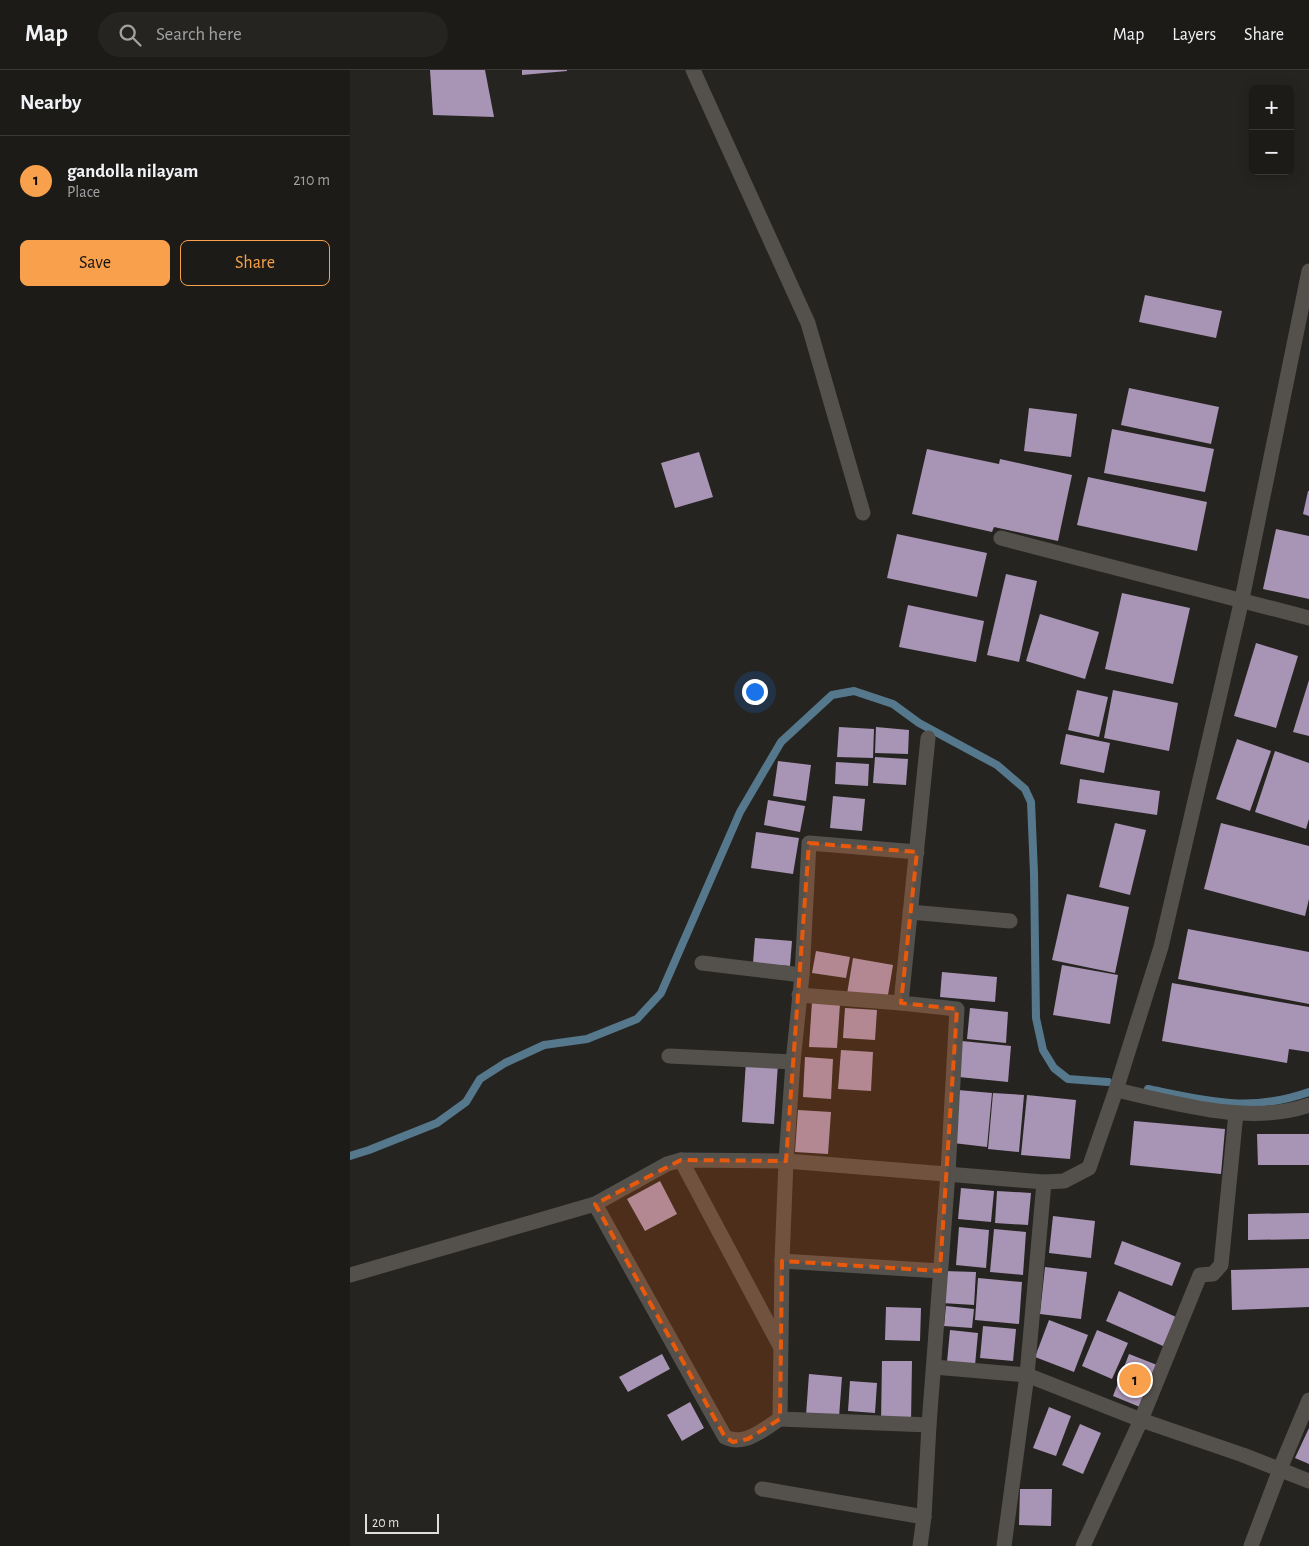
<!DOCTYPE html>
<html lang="en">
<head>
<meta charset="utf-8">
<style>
  body { margin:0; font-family:"Alegreya Sans",sans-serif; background:#252421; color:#f1f3f6 }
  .controls { position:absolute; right:15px; top:15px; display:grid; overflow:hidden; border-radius:8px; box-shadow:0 2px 12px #0003 }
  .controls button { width:45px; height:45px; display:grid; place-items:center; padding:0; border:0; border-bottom:1px solid #3a3937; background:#1c1b18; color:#f1f3f6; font:25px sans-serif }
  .scale { position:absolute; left:15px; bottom:12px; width:74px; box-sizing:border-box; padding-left:5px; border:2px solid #e1dfdd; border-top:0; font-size:14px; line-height:18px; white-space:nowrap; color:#e1dfdd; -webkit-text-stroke:4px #262420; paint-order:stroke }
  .you { position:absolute; left:404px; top:621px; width:18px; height:18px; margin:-12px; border:4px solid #fff; border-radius:50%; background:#1a73e8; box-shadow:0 0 0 8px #1a73e833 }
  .badge { display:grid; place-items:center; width:32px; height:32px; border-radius:50%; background:#f8a04b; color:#111; font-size:16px; font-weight:700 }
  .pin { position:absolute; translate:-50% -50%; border:2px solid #fff; box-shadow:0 1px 5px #0006 }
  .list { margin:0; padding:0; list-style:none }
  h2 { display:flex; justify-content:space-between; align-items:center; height:65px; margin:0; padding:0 20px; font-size:21px }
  h2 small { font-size:16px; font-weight:400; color:#a0a1a2 }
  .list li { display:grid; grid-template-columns:32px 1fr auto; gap:15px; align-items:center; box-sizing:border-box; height:90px; padding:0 20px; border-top:1px solid #3a3937 }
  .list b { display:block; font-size:19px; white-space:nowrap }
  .list p { margin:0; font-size:16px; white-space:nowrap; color:#a0a1a2 }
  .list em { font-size:16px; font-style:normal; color:#a0a1a2 }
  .actions { display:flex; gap:10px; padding:15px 20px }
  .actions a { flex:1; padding:11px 0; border:1px solid #f8a04b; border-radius:8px; text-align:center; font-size:18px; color:#f8a04b }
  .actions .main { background:#f8a04b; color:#111 }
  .icon { flex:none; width:28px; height:28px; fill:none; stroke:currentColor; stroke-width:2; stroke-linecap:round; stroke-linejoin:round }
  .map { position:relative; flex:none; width:959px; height:1476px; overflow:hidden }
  header { display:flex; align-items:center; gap:30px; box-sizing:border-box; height:70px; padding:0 25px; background:#1c1b18; border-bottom:1px solid #3a3937 }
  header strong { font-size:24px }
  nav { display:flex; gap:28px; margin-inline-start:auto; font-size:18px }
  .search { width:350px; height:45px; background:#252421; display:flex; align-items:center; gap:12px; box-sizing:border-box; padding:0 18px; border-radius:28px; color:#a0a1a2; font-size:19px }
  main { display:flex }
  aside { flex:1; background:#1c1b18 }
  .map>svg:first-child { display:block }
</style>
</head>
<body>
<header>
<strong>Map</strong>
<div class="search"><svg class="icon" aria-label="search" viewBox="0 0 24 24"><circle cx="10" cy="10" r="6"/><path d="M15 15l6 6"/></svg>Search here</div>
<nav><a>Map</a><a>Layers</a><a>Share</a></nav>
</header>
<main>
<aside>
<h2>Nearby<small></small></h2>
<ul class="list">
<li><span class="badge">1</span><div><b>gandolla nilayam</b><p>Place</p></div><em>210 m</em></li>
</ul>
<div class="actions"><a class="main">Save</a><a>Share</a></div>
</aside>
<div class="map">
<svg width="959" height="1476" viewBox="0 0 959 1476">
  <rect width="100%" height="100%" fill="#262420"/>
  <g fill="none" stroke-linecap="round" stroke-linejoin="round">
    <!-- stream -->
    <g stroke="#55788c" stroke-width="8">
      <path d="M798 1019C856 1031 900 1043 959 1022"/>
      <polyline points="0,1086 19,1080 87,1053 116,1032 130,1009 155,993 194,975 237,969 287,949 311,923 390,742 431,672 482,625 504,621 543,634 569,653 647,695 675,719 681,732 684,803 686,948 693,980 704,998 718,1009 758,1012"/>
    </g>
  </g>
  <!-- building -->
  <g fill="#a894b4">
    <polygon points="80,0 135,0 144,47 83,45"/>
    <polygon points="172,0 217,0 217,1 172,5"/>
    <polygon points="795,225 872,241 866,268 789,252"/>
    <polygon points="779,318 869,337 861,374 771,355"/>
    <polygon points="679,338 727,344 721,387 674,381"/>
    <polygon points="762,359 864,379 855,422 754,403"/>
    <polygon points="577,379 649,394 650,389 722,405 708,471 644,457 642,462 562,444"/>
    <polygon points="349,382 363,427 325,438 311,393"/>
    <polygon points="738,407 857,432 847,481 727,455"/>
    <polygon points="958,421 959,421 959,446 953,444"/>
    <polygon points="926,459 959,466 959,529 913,519"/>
    <polygon points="547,464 637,483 627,527 537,508"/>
    <polygon points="656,504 687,511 669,592 637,585"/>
    <polygon points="772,523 840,538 823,614 755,599"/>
    <polygon points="558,535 634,551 626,592 549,577"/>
    <polygon points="690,544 749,562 735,609 676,591"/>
    <polygon points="906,573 948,586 926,658 884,646"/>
    <polygon points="959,610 959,666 943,662"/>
    <polygon points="727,620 758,627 749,667 718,660"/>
    <polygon points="763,620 828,633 819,681 754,668"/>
    <polygon points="489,657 524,659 523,688 487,687"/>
    <polygon points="526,657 559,660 558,684 525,683"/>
    <polygon points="716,664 760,673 754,703 710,694"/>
    <polygon points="887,669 921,681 900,741 866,729"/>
    <polygon points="925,681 959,693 959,749 956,759 905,742"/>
    <polygon points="525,687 558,689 556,715 523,713"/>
    <polygon points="428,691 461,695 456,731 423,726"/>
    <polygon points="486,692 519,694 518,716 485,714"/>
    <polygon points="730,709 810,721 807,745 727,733"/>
    <polygon points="483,726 515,729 512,761 480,758"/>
    <polygon points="418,730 455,736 450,762 414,755"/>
    <polygon points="765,753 796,760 780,825 749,817"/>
    <polygon points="871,753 959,776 959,829 955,846 854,819"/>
    <polygon points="406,762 449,768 443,804 401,798"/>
    <polygon points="717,824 779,837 765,903 702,890"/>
    <polygon points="838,859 959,882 959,934 828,909"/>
    <polygon points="405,868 442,871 440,896 403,893"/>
    <polygon points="466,881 500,887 496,908 462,903"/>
    <polygon points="503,888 543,895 537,931 497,924"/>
    <polygon points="712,895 768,905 760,954 703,945"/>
    <polygon points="592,902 647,907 645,932 590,927"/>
    <polygon points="822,913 959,937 959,982 939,979 937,993 812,971"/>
    <polygon points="462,932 490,934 487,978 459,977"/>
    <polygon points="495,938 527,940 525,970 493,968"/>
    <polygon points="620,938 658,942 656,973 617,969"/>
    <polygon points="612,971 661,976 658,1012 609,1007"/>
    <polygon points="491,980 523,982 521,1021 488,1019"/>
    <polygon points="455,987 483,989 481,1029 453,1027"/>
    <polygon points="396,991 428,993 424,1054 392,1052"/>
    <polygon points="608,1020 642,1023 637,1077 603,1073"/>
    <polygon points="643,1023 674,1025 669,1082 638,1079"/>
    <polygon points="677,1025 726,1030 720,1089 671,1085"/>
    <polygon points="448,1040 481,1042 478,1084 445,1082"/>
    <polygon points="784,1051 875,1059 871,1104 780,1095"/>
    <polygon points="907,1064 959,1064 959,1095 908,1095"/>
    <polygon points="310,1111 327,1144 295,1161 277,1129"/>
    <polygon points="611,1118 644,1121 641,1152 608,1149"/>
    <polygon points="647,1121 681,1123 678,1155 645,1153"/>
    <polygon points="959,1143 959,1169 898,1170 898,1144"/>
    <polygon points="703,1146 745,1151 741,1188 699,1183"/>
    <polygon points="609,1157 639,1160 636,1198 606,1195"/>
    <polygon points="644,1159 676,1162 673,1205 640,1202"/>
    <polygon points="772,1171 831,1193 822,1216 764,1194"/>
    <polygon points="695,1197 737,1202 731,1249 690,1244"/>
    <polygon points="959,1198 959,1237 882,1240 881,1200"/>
    <polygon points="594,1201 626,1202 624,1235 592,1233"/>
    <polygon points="628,1208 672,1212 669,1254 625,1250"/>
    <polygon points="769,1221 826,1247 813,1276 756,1251"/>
    <polygon points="596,1236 624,1239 622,1258 594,1256"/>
    <polygon points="536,1237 571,1238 570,1271 535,1270"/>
    <polygon points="699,1250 738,1265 724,1302 685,1287"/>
    <polygon points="633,1256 666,1259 663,1291 630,1288"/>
    <polygon points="600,1260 628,1263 625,1295 597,1292"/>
    <polygon points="747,1260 778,1273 762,1309 732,1296"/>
    <polygon points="312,1284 320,1299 278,1322 269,1307"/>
    <polygon points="779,1284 807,1295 790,1337 763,1326"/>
    <polygon points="532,1291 562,1291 561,1352 531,1352"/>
    <polygon points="459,1304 492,1307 489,1347 456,1345"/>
    <polygon points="500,1311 527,1313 525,1343 498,1341"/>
    <polygon points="340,1332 354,1358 332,1371 317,1345"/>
    <polygon points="699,1337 721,1346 706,1386 683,1378"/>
    <polygon points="730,1354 751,1363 733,1404 712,1395"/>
    <polygon points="959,1358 959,1394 945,1388"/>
    <polygon points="670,1419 702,1419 701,1456 669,1455"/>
  </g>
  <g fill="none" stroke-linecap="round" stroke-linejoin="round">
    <!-- minor -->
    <g stroke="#54514d" stroke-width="15">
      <polyline points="343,0 458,253 513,443"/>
      <polyline points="651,468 959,548"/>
      <polyline points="560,842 660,851"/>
      <polyline points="352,893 452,905"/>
      <polyline points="449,925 551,933"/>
      <polyline points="319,986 443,992"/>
      <path d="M766 1020C826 1033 898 1056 959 1035"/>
      <polyline points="331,1090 430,1276"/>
      <path d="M245 1134 375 1367C395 1377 413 1359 430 1349L432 1191 436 1091 443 992 452 905 459 773 567 782"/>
      <polyline points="432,1191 590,1201"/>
      <polyline points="0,1205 245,1134 317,1094 331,1090 436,1091 694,1112 714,1111 739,1098 766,1020 811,877 892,529 959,201"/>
      <polyline points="584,1297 677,1305 791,1350 893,1385 959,1411"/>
      <polyline points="430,1349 579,1355"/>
      <polyline points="412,1419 574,1447"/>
      <polyline points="570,1476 574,1447 579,1355 598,1103 607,939 551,933 578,668"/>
      <polyline points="654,1476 677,1305 694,1112"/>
      <polyline points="733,1476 791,1350 850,1205 863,1204 871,1195 886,1043"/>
      <polyline points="901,1476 932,1394 959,1330"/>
    </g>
  </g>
  <!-- marked area -->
  <path fill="#e8590c" fill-opacity="0.2" stroke="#e8590c" stroke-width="4" stroke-dasharray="10 6" stroke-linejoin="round" d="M459 773 567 782 551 933 607 939 590 1201 432 1191 430 1349 398 1369 383 1372 375 1367 245 1134 331 1090 436 1091Z"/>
</svg>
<div class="controls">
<button>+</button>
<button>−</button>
</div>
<div class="scale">20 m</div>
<div class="you"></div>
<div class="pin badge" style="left:785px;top:1310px">1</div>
</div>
</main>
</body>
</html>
